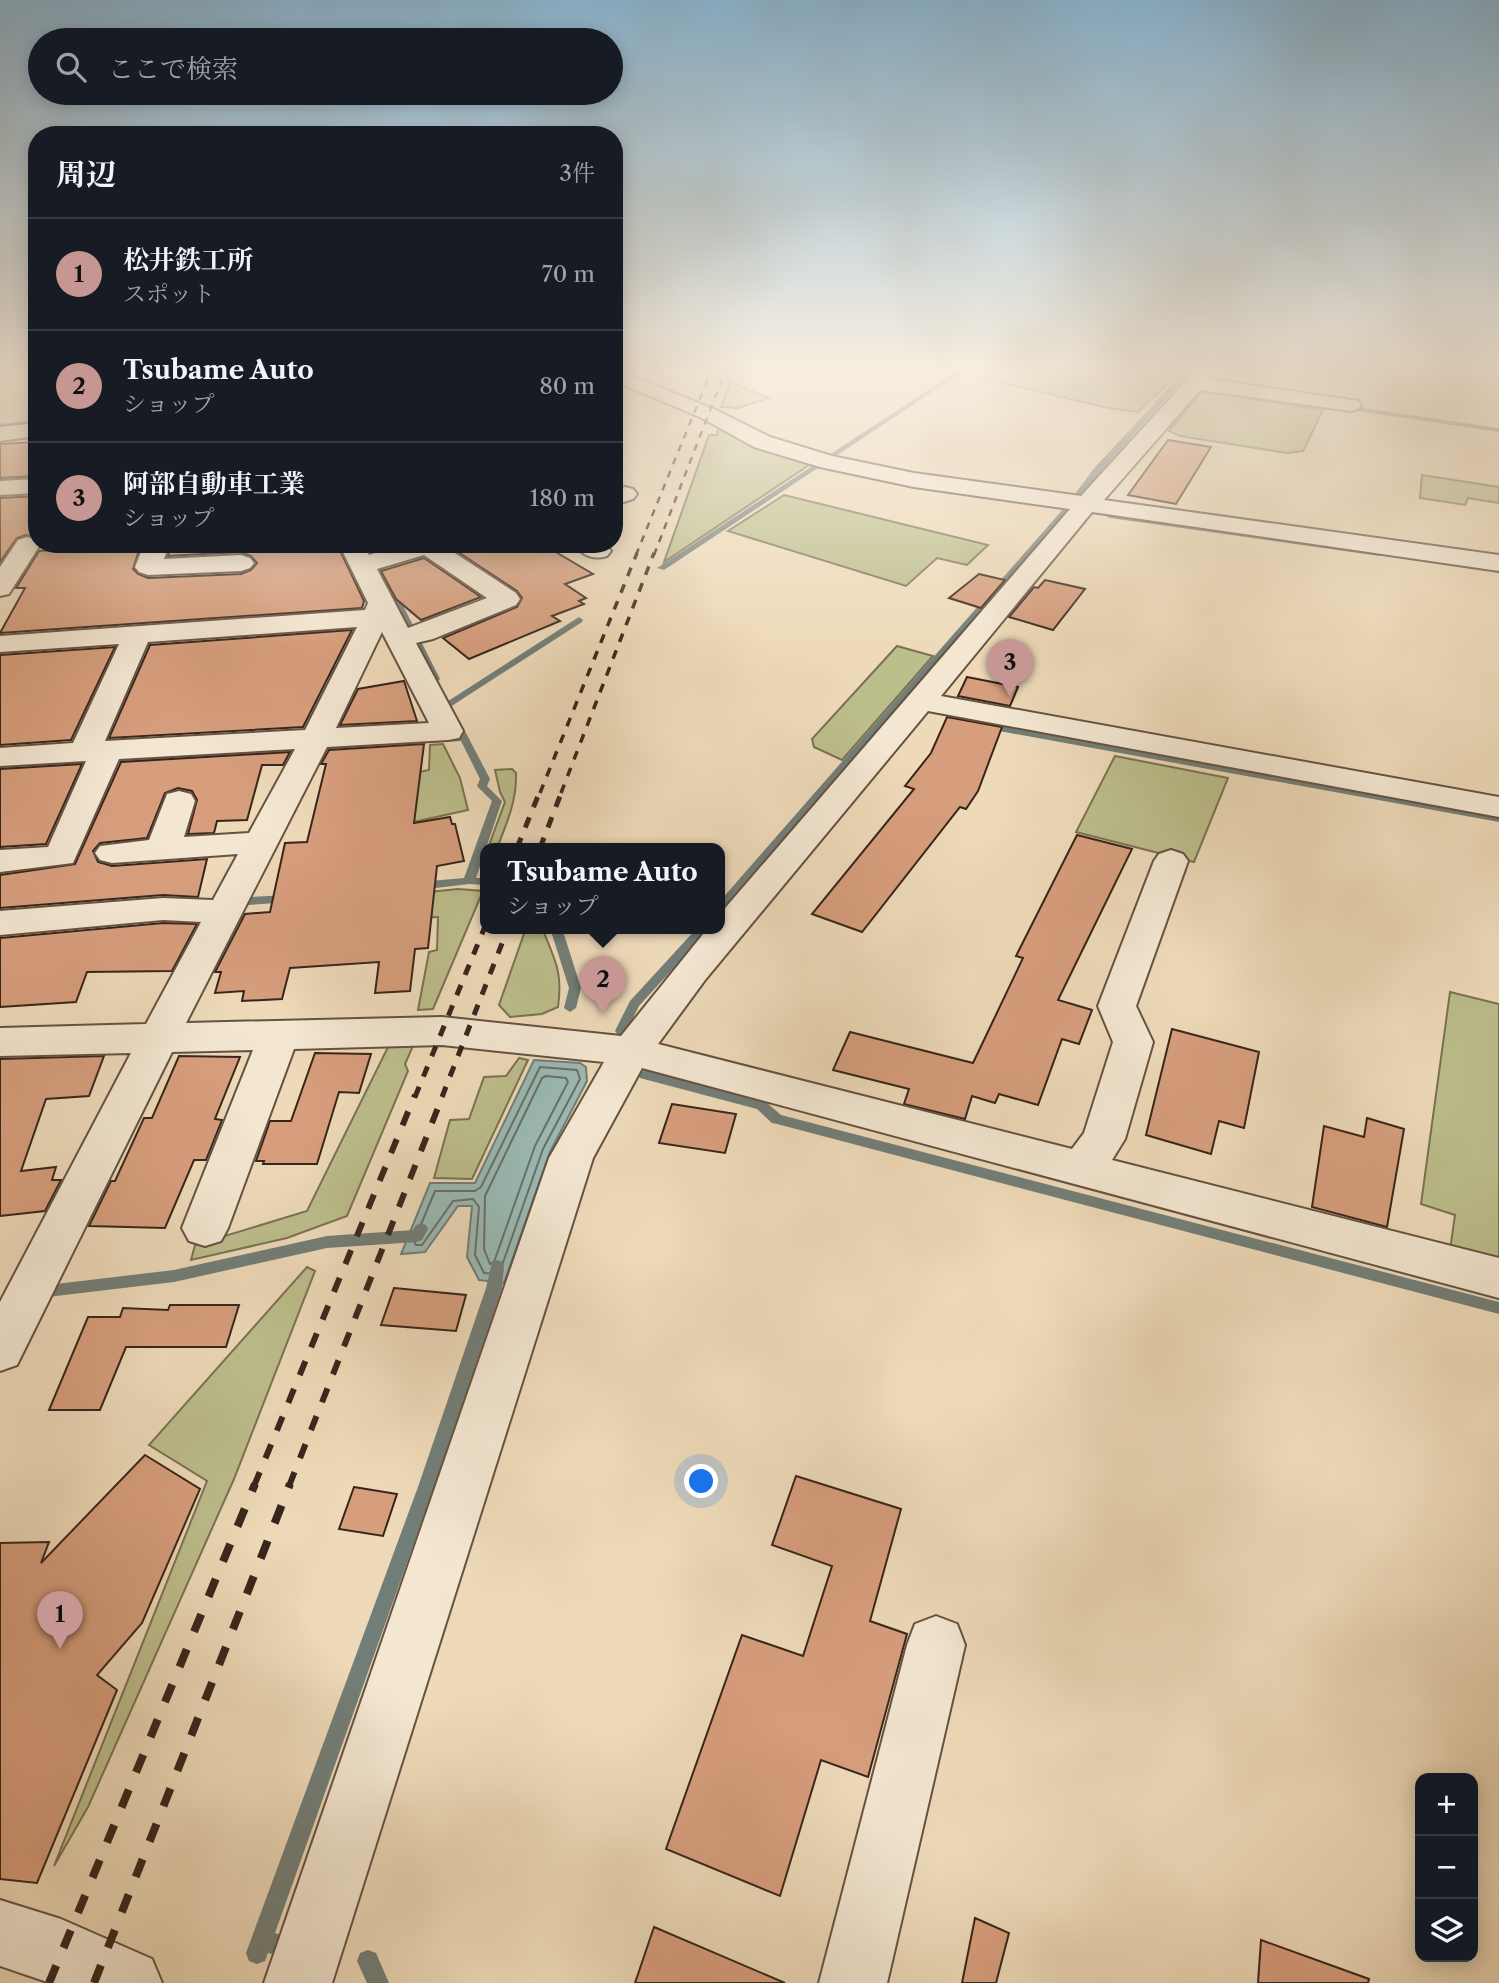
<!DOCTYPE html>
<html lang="ja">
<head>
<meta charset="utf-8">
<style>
  body { margin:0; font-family:"Libre Caslon Text","Noto Serif JP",serif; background:#242831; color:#f1f3f6 }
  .controls { position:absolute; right:21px; bottom:21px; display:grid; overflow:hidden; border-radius:14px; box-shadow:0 4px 18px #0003 }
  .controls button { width:63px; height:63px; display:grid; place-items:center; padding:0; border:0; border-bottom:2px solid #363941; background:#171b24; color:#f1f3f6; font:35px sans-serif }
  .you { position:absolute; left:702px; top:1482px; width:24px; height:24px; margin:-18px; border:5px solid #fff; border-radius:50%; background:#1a73e8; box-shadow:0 0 0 10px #1a73e833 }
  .badge { display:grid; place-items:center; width:46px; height:46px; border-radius:50%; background:#c59692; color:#111; font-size:23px; font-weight:700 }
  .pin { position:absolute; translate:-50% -58px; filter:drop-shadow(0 2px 4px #0008) }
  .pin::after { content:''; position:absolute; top:37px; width:24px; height:21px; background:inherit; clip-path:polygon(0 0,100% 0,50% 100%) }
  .popup { position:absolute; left:480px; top:843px; width:245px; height:91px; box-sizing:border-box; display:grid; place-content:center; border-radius:14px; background:#171b24; filter:drop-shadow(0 2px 5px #0005); font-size:23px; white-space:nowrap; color:#9ea1a6 }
  .popup b { font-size:26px; color:#f1f3f6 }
  .popup::after { content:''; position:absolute; left:50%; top:100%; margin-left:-14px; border:14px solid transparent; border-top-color:#171b24 }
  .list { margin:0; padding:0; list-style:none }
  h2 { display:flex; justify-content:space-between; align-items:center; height:91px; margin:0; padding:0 28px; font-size:30px }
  h2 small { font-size:23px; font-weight:400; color:#9ea1a6 }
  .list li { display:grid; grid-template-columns:46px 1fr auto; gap:21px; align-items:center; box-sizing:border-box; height:112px; padding:0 28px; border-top:2px solid #363941 }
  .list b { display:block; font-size:26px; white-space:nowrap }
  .list p { margin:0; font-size:23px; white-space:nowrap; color:#9ea1a6 }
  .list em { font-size:23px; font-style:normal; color:#9ea1a6 }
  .icon { flex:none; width:38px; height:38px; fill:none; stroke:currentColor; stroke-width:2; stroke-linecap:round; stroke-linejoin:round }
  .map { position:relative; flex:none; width:1499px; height:1983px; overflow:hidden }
  .search { position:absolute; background:#171b24; box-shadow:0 4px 18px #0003; left:28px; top:28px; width:595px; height:77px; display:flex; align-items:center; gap:18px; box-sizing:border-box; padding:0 24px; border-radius:38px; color:#9ea1a6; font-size:26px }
  .panel { position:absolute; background:#171b24; box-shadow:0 4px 18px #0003; left:28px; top:126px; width:595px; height:427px; border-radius:28px }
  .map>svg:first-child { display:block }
</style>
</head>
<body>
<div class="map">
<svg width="1499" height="1983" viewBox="0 0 1499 1983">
  <rect width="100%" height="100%" fill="#eedab9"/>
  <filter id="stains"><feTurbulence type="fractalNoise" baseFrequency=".00286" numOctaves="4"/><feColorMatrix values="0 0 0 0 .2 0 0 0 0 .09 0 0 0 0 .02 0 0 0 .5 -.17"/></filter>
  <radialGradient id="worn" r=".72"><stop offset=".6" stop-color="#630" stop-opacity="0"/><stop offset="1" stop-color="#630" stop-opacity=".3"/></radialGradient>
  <!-- green -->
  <g fill="#bcbe8c" stroke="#7a7254" stroke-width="2">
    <polygon points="974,369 1183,369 1138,412 1108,408 966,374"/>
    <polygon points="730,382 769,398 738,408 721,407"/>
    <polygon points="1202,391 1323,410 1303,451 1287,453 1180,436 1169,431"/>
    <polygon points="719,427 744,441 812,463 664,562 709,435 717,435"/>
    <polygon points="1422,475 1499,487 1499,503 1468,498 1465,505 1420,498"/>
    <polygon points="784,495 988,545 967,565 937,558 906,586 728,531"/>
    <polygon points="897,646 933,656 842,760 814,747 812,739"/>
    <polygon points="443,744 460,778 468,810 404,824 385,779 429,770 430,745"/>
    <polygon points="1115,756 1228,778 1194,862 1076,832"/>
    <path d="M512 769 516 773C517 800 507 823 497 848H488L505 802 500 792 495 770Z"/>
    <polygon points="458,889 483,891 433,1009 418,1010 429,952 437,950 438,917 398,918 400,895"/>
    <path d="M526 928H542C555 960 563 972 558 1007L542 1014 510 1017 499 1005Z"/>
    <polygon points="1450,992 1499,1004 1499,1263 1450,1250 1455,1215 1421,1204"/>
    <polygon points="389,1045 413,1046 405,1064 408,1071 347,1216 287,1238 191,1260 195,1245 307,1211"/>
    <polygon points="519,1058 528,1060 472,1179 434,1178 450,1120 469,1119 484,1077 506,1076"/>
    <polygon points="307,1267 315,1271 234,1479 88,1807 54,1866 207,1481 149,1445"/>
  </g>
  <!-- water -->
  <polygon fill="#9abab5" stroke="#727e78" stroke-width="2" points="534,1060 580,1063 586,1067 587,1081 550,1152 504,1283 479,1280 467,1257 472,1206 458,1206 425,1252 401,1254 430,1183 475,1183"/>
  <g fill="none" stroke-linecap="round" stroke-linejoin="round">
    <!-- shore -->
    <g stroke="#687068" stroke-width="2">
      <polygon points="540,1067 577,1070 580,1079 543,1149 499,1274 484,1273 475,1255 479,1207 473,1199 453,1201 422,1245 416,1245 414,1241 435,1191 475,1191 481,1187"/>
      <polygon points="546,1076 566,1078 568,1082 535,1146 494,1262 490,1264 484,1249 485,1196 542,1078"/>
    </g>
    <!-- stream -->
    <g fill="#727e78" fill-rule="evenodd">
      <polygon points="960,369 967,369 664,570 657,568"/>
      <polygon points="1187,369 1193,369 1102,470 1070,512 724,912 720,913 720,901 1064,508 1096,466"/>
      <polygon points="1340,405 1499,428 1499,432 1338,408 1337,407"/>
      <polygon points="37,420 37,424 0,428 0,424"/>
      <polygon points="621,454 621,458 614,459 614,455"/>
      <polygon points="1107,514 1380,552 1384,554 1380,556 1110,518 1106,516"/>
      <polygon points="364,544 372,544 440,679 438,681 435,682 430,679"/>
      <polygon points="310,612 314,615 340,677 338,679 335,680 330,677 306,615"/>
      <polygon points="579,617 583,620 582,622 450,707 444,707 442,705"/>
      <polygon points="986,723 1499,816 1499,822 983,728 981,726"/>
      <polygon points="462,730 465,731 490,779 487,786 502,801 476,878 486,878 486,885 469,884 419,890 413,886 419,882 464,878 492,801 477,786 480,779 461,741 0,770 0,764 458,735 457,733"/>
      <polygon points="289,895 295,899 293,902 231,906 225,902 231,898"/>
      <polygon points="550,928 562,928 581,988 576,1008 570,1012 564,1008 569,988"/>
      <polygon points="697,928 710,928 639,1006 625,1034 617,1034 615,1031 630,1001"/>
      <polygon points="645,1070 766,1102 781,1115 1499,1302 1499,1314 777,1124 772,1123 757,1109 640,1078 638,1075 640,1072"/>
      <polygon points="421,1223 426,1225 428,1229 422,1240 417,1242 327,1248 174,1282 39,1298 34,1296 31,1292 34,1288 39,1286 174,1270 327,1236 413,1230 416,1225"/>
      <polygon points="497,1260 502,1262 504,1266 502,1288 434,1487 275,1933 284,1936 287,1944 284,1952 276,1955 268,1953 265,1961 257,1964 249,1961 246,1953 418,1487 486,1288 492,1262"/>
      <polygon points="368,1950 376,1953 389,1983 367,1983 357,1961 360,1953"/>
    </g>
  </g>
  <!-- building -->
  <g fill="#d79e7d" stroke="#37251c" stroke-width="2">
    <polygon points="1168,440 1211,447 1176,504 1128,495"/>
    <polygon points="37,442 37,476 0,478 0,444"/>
    <polygon points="37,496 37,537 26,535 17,538 0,562 0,498"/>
    <polygon points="141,544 133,569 138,574 148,578 241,574 251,570 257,563 251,556 241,552 168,556 171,544 337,544 364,601 362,608 0,633 25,588 16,588 39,551"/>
    <polygon points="446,544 542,544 593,574 565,584 586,598 579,601 584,604 552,616 560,621 469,659 443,638 517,607 522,598 517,591"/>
    <polygon points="424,558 481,597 421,620 396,599 381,571"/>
    <polygon points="979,574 1005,580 981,608 949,598"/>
    <polygon points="1045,580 1085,589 1053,630 1009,617 1034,587 1038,588"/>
    <polygon points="352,630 303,727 109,738 150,645"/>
    <polygon points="115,647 71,740 0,745 0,655"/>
    <polygon points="967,677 1018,687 1010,706 958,696"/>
    <polygon points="404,681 417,721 340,725 358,689"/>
    <polygon points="947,717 1002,727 978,791 966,809 960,807 862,932 812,914 914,789 905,786 931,753"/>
    <polygon points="424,744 414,823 450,817 452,824 455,824 464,861 437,866 428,948 415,949 410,991 375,993 379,962 290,968 282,999 242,1001 244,991 215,993 221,972 215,972 245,914 270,912 285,843 307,842 326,764 321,764 329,750"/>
    <polygon points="290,752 283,765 262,765 247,820 217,821 214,833 188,834 197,800 192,791 178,788 165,793 147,838 100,843 93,851 98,862 112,866 207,859 198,897 163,895 0,908 0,875 75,864 121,762"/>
    <polygon points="82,764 46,844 0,847 0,769"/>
    <polygon points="1077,835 1132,849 1058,1000 1092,1010 1079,1044 1062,1039 1038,1105 999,1094 995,1103 972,1096 965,1119 904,1104 909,1089 833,1070 850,1032 973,1063 1023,958 1016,956"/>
    <polygon points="163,923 197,924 172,971 87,972 76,1002 0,1007 0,938"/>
    <polygon points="1172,1029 1259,1052 1244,1128 1219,1121 1211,1154 1146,1135"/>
    <polygon points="315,1053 371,1054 359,1093 339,1092 317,1164 263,1164 264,1161 256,1161 270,1121 291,1121"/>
    <polygon points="104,1056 89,1096 46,1099 21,1171 56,1167 52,1180 61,1180 45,1211 0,1216 0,1059"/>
    <polygon points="179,1056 240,1057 215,1119 222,1120 206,1160 194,1160 165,1228 89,1226 111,1181 115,1181 144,1118 152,1118"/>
    <polygon points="672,1104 736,1114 725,1153 659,1143"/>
    <polygon points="1367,1118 1404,1129 1387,1227 1312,1207 1324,1126 1364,1137"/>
    <polygon points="394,1288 466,1295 456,1331 381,1325"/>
    <polygon points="170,1305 239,1305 226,1347 126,1347 100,1410 49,1410 88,1317 120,1317 123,1308 168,1310"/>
    <polygon points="145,1455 200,1489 142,1623 97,1675 117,1690 37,1883 0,1879 0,1543 49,1542 41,1563"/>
    <polygon points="796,1476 901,1509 870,1621 907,1634 868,1777 821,1760 780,1896 666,1849 742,1635 803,1656 832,1566 772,1545"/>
    <polygon points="354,1487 397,1494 383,1536 339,1529"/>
    <polygon points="975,1918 1009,1933 996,1983 962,1983"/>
    <polygon points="654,1927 785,1983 635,1983"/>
    <polygon points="1261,1940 1369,1979 1368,1983 1258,1983"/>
  </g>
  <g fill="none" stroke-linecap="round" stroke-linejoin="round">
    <!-- minor casing -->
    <g stroke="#655243" stroke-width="4">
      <g id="minor">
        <path d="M614 369 716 410 770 437 832 456 914 473 1081 496 1197 369H1218L1210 379 1358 401 1361 405 1358 409 1351 411 1200 390 1104 500 1499 555V571L1092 512 941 696 1499 797V817L928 711 705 980 658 1044 1072 1149 1084 1133 1113 1042 1098 1006 1154 861 1159 854 1171 850 1183 854 1188 861 1136 1006 1153 1042 1125 1139 1112 1160 1499 1258V1298L642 1068 593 1158 332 1983H264L549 1158 604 1062 442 1045 294 1049 228 1228 221 1241 205 1246 189 1241 182 1228 253 1050 172 1052 17 1365 0 1371V1302L131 1053 0 1056V1028L146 1024 201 922 163 920 0 935V911L163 898 213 900 238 854 112 863 100 860 95 853 100 846 149 840 167 794 179 791 191 794 195 801 184 837 249 833 295 749 119 759 73 863 0 872V850L48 847 86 761 0 766V748L73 743 119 644 0 652V636L365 610 368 603 339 544H364L369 555 406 544H441L516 593 520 599 516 605 433 639 416 643 463 731 459 738 448 740 327 747 186 1023 442 1017 621 1036 708 928H720V914L1070 509 914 487 820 467 754 447 702 418 614 381ZM424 555 487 598 408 628 377 569ZM357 627 305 730 105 741 148 642ZM382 632 429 723 336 728Z"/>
        <polygon points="37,423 37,436 0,441 0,427"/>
        <polygon points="37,479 37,493 0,495 0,481"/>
        <polygon points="625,487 633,489 637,494 633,499 614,505 614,490"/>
        <polygon points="27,537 36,540 40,545 9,594 0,596 0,567 18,540"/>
        <polygon points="144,544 169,544 164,559 241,555 250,558 254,563 250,568 241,571 148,575 139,572 135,567"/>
        <path d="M575 544H605L611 551 607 556C594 560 582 556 575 544Z"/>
        <polygon points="936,1616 957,1624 965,1645 887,1983 819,1983 907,1645 915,1624"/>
        <polygon points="0,1900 61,1919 152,1959 162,1983 50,1983 0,1966"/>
      </g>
    </g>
    <!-- minor -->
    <use href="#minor" fill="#f4e7d2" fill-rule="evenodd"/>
    <!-- rail-far4 -->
    <g stroke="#37251c" stroke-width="2.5" stroke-dasharray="7 7" stroke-linecap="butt">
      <polyline points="636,555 712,369"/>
      <polyline points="654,555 726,369"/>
    </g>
    <!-- rail-far3 -->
    <g stroke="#37251c" stroke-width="3.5" stroke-dasharray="9 9" stroke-linecap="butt">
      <polyline points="540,793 637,553"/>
      <polyline points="561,793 654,553"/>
    </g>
    <!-- rail-far2 -->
    <g stroke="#37251c" stroke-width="5" stroke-dasharray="11 11" stroke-linecap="butt">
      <polyline points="517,848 540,791"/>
      <polyline points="540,848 562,791"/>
      <polyline points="415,1097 486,924"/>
      <polyline points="442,1097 508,928"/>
    </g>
    <!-- rail-far1 -->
    <g stroke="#37251c" stroke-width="6" stroke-dasharray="15 15" stroke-linecap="butt">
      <polyline points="254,1486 415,1095"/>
      <polyline points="289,1486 443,1095"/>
    </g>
    <!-- rail -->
    <g stroke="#37251c" stroke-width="8" stroke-dasharray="19 19" stroke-linecap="butt">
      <polyline points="49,1983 255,1484"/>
      <polyline points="94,1983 290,1484"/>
    </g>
  </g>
  <!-- sky -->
  <linearGradient id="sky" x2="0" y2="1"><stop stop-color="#89b6d4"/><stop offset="0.57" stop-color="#f7eee0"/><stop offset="1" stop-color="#f7eee0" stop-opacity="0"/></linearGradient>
  <rect width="1499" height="646" fill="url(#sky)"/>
  <rect width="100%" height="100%" filter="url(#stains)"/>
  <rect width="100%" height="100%" fill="url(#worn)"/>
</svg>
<div class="controls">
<button>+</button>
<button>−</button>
<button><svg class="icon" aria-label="layers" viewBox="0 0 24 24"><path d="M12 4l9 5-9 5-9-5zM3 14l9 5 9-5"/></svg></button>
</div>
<div class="you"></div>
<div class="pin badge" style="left:60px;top:1649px">1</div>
<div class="pin badge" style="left:603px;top:1014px">2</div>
<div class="popup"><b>Tsubame Auto</b>ショップ</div>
<div class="pin badge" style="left:1010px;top:697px">3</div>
<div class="search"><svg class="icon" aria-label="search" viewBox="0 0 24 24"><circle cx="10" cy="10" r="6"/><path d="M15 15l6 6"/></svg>ここで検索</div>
<section class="panel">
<h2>周辺<small>3件</small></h2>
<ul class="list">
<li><span class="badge">1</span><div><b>松井鉄工所</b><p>スポット</p></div><em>70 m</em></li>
<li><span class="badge">2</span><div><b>Tsubame Auto</b><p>ショップ</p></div><em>80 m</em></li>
<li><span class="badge">3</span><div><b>阿部自動車工業</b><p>ショップ</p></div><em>180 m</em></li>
</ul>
</section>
</div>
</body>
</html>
